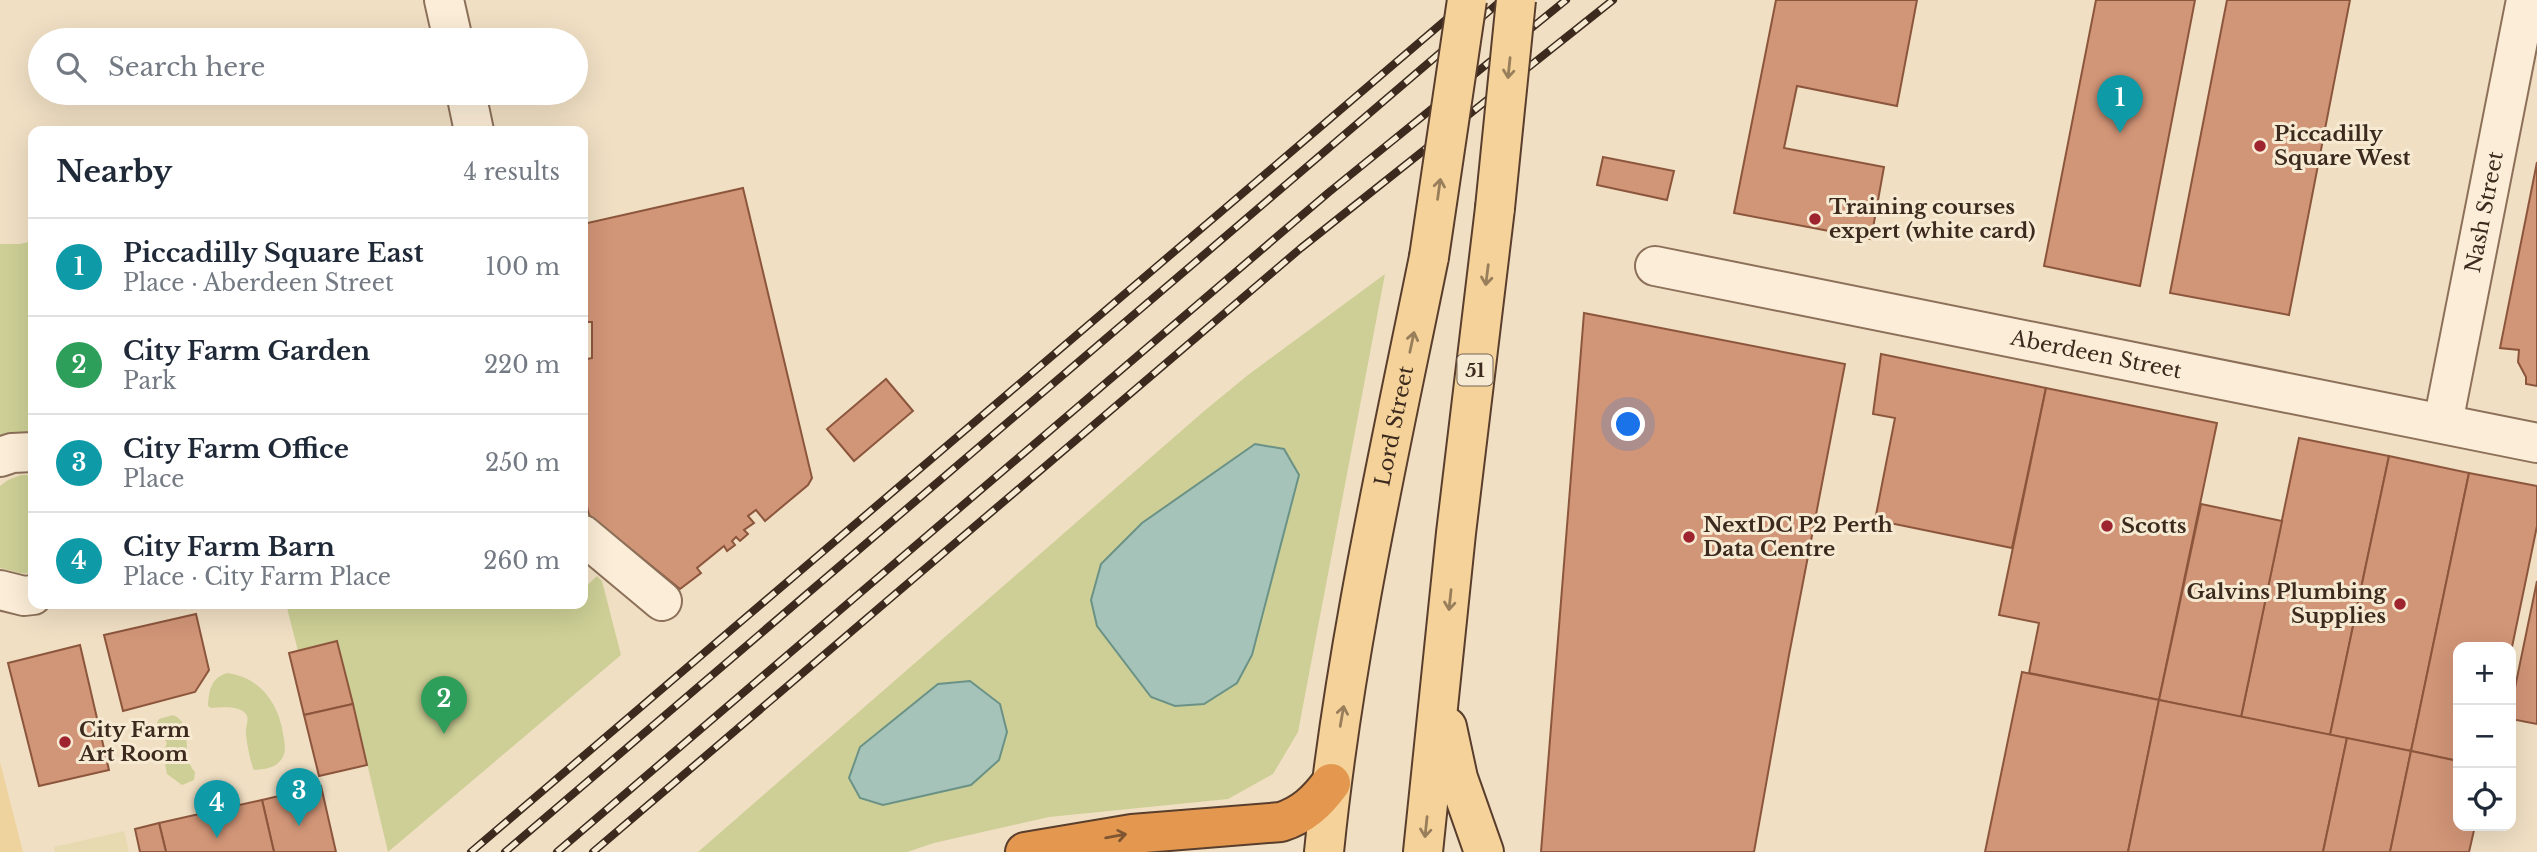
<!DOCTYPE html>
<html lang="en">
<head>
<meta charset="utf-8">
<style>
  body { margin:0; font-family:"Libre Baskerville",serif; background:#f2f2f3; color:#1f2937 }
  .controls { position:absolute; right:21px; bottom:21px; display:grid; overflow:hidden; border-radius:14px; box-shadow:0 7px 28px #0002 }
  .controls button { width:63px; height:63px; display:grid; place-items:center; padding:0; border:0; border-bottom:2px solid #e0e1e3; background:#fff; color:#1f2937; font:35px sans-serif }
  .you { position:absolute; left:1629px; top:425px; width:24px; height:24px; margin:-18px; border:5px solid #fff; border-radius:50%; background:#1a73e8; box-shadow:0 0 0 10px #1a73e833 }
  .badge { display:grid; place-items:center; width:46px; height:46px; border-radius:50%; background:#9e252f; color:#fff; font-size:23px; font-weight:700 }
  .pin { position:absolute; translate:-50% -58px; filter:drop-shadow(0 2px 4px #0008) }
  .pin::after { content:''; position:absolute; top:37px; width:24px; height:21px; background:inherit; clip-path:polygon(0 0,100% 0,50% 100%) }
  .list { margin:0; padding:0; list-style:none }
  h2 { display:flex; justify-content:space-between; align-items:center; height:91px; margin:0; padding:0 28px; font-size:30px }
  h2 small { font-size:23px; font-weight:400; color:#747a83 }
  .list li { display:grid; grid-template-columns:46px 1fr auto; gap:21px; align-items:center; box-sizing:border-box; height:98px; padding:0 28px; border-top:2px solid #e0e1e3 }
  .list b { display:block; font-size:26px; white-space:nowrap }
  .list p { margin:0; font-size:23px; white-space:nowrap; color:#747a83 }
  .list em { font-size:23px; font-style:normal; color:#747a83 }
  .icon { flex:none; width:38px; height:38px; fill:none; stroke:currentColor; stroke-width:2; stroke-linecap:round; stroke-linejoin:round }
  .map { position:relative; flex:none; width:2537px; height:852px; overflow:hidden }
  .search { position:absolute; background:#fff; box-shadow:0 7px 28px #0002; left:28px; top:28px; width:560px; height:77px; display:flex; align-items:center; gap:18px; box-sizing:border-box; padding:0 24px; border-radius:38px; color:#747a83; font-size:26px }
  .panel { position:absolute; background:#fff; box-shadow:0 7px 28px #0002; left:28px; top:126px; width:560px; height:483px; border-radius:14px }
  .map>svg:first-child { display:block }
</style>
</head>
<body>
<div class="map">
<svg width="2537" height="852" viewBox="0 0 2537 852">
  <rect width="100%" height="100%" fill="#f0dfc3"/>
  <!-- farmland -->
  <polygon fill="#e7dab0" points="124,831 129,852 55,852 54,847"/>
  <!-- green -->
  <g fill="#cdcf96">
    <polygon points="33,241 33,433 0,439 0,244 20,244"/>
    <polygon points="1385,274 1298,732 1273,774 1228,799 1049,817 934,843 907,852 698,852 1203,412 1248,375"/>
    <polygon points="21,475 33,475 33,574 20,573 0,568 0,486 8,480"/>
    <polygon points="597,576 602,581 621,655 388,852 338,641 298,651 286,604 559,604 562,608 566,604 583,604 583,589"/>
    <path d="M227 673C260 677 279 704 283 734 285 743 287 754 280 761 274 769 263 769 254 770 251 765 246 740 246 733 245 727 249 722 247 716 243 705 221 707 211 708L208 706C209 690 211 678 227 673Z"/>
    <path d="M173 715C196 725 179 755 195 772L194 780 182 785 167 774 163 753 167 743 158 730 157 723 159 719Z"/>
  </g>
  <!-- sand -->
  <polygon fill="#eed39f" points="0,762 23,852 0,852"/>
  <!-- water -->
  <g fill="#a5c3b8" stroke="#6b9286" stroke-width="2">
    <polygon points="1255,444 1284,449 1299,475 1252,655 1237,683 1204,704 1175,706 1151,697 1097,626 1091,600 1101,564 1142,523"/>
    <polygon points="970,681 1000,704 1007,732 999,760 971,785 883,805 860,798 849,778 860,747 938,684"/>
  </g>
  <!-- building -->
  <g fill="#d19577" stroke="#8c563d" stroke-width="2">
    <polygon points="1776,0 1917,0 1897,106 1797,86 1784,148 1884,167 1871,239 1734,213"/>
    <polygon points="2096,0 2195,0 2140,286 2044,266"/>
    <polygon points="2227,0 2350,0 2289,315 2170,293"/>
    <polygon points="1603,157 1674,171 1667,200 1597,185"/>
    <polygon points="2537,162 2537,386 2526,384 2526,377 2518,362 2519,350 2500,348"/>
    <polygon points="743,188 812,478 808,485 765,521 756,510 748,516 754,523 744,530 748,534 740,541 736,537 732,541 735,545 727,551 724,546 697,568 701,573 680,589 589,515 583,490 583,360 592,358 592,322 583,322 583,224"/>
    <polygon points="1584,313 1845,364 1789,655 1754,852 1541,852"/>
    <polygon points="1881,354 2046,388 2012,548 1875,520 1895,418 1873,414"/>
    <polygon points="886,379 913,411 854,461 827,429"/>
    <polygon points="2046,388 2217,423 2159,700 2029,673 2039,623 1999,615"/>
    <polygon points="2299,438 2389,456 2330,735 2241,717"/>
    <polygon points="2389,456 2469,473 2411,751 2330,735"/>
    <polygon points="2469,473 2537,486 2537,526 2511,652 2511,647 2458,647 2458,761 2411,751"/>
    <polygon points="2201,504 2282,521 2241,717 2159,700"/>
    <polygon points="2537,581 2537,724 2511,719 2511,707"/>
    <polygon points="196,614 209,670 195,692 123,711 104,635"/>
    <polygon points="337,641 353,704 304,715 289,653"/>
    <polygon points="80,645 109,770 39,786 8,663"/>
    <polygon points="2022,672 2159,700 2128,852 1985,852"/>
    <polygon points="2159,700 2347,738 2323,852 2128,852"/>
    <polygon points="353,704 367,765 319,776 304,715"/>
    <polygon points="2347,738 2411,751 2390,852 2323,852"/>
    <polygon points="2411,751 2458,761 2458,826 2475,826 2469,852 2390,852"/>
    <polygon points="321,786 336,852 274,852 262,800"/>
    <polygon points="262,800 274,852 166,852 159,823"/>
    <polygon points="159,823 166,852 140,852 135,829"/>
  </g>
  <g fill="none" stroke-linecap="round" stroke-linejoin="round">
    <!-- minor casing -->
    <g stroke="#8c7059" stroke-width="42">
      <g id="minor">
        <polyline points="444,0 453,40"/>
        <polyline points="466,93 474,131"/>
        <path id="s1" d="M1655 266 2537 443"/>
        <path id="s2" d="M2443 423 2526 0"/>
        <polyline points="0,457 12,453 33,452"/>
        <polyline points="583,535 662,601"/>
        <polyline points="0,590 24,596 33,595"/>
      </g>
    </g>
    <!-- major casing -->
    <g stroke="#593e2d" stroke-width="42">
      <g id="major">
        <polyline points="1447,727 1458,778 1484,852"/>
        <path id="s3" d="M1324 852C1344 652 1389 454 1429 257"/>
        <polyline points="1423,852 1456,533 1495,208"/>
      </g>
    </g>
    <!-- highway casing -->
    <g stroke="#593e2d" stroke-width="42">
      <path id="highway" d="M1025 852 1132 834 1281 822C1303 815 1317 802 1331 783"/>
    </g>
    <!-- minor -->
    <use href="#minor" stroke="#fbedd7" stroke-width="38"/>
    <!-- major -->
    <use href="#major" stroke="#f5d299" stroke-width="38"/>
    <!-- highway -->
    <use href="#highway" stroke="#e4984f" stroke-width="38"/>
    <!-- rail casing -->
    <g stroke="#3b2a1d" stroke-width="8">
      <g id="rail">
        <polyline points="471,852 1469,0"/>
        <polyline points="505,852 1502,0"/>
        <polyline points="557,852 1328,193 1566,0"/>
        <polyline points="593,852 1301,248 1613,0"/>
      </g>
    </g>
    <!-- rail -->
    <use href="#rail" stroke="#f7ead3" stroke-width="5" stroke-dasharray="16" stroke-linecap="butt"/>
    <!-- major-bridge casing -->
    <g stroke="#593e2d" stroke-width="42" stroke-linecap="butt">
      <g id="major-bridge">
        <polyline points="1495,208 1516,0"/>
        <polyline points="1429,257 1467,0"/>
      </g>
    </g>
    <!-- major-bridge -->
    <use href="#major-bridge" stroke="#f5d299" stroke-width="38"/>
  </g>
  <!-- one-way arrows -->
  <defs><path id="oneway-shaft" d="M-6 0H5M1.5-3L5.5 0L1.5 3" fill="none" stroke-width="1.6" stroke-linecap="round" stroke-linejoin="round" transform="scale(1.75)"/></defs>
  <g stroke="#987e5b">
    <use href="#oneway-shaft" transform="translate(1509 68) rotate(96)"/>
    <use href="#oneway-shaft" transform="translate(1439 189) rotate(-82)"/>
    <use href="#oneway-shaft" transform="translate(1487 275) rotate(97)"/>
    <use href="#oneway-shaft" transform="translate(1412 342) rotate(-78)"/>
    <use href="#oneway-shaft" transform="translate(1450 600) rotate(96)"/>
    <use href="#oneway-shaft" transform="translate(1342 716) rotate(-80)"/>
    <use href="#oneway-shaft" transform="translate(1426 827) rotate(96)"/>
  </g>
  <use stroke="#7f5631" href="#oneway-shaft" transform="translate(1116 836) rotate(-10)"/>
  <!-- markers -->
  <g fill="#9e252f" stroke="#f7ead3" stroke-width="2.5">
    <circle cx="2260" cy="146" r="7"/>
    <circle cx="1815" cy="219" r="7"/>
    <circle cx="2107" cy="526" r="7"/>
    <circle cx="1689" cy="537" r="7"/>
    <circle cx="2400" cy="604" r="7"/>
    <circle cx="65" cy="742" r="7"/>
  </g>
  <g text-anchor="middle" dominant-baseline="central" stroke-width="6" stroke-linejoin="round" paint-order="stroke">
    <!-- shield labels -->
    <rect fill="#f7ead3" stroke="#736454" stroke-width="2" x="1457.5" y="354.5" width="35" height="31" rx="5"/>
    <g font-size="19" font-weight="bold" fill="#3b2a1d">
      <text x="1475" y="370">51</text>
    </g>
    <!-- poi labels -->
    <g font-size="21" font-weight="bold" fill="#3b2a1d" stroke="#f7ead3" text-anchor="start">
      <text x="2274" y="134">Piccadilly<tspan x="2274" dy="24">Square West</tspan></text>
      <text x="1829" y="207">Training courses<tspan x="1829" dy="24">expert (white card)</tspan></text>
      <text x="1703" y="525">NextDC P2 Perth<tspan x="1703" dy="24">Data Centre</tspan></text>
      <text x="2121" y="526">Scotts</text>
      <text x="2386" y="592" text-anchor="end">Galvins Plumbing<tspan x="2386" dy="24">Supplies</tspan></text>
      <text x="79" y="730">City Farm<tspan x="79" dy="24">Art Room</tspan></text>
    </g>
    <!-- street labels -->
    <g font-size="21" fill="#3b2a1d" stroke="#f7ead3">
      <text stroke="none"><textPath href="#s2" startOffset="215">Nash Street</textPath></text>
      <text stroke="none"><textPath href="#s1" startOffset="450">Aberdeen Street</textPath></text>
      <text stroke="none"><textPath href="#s3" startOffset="432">Lord Street</textPath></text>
    </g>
  </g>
</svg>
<div class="controls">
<button>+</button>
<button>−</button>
<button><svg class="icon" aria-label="locate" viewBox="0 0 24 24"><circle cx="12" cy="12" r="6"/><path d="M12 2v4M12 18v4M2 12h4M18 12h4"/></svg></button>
</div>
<div class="you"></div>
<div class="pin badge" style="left:2120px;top:133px;background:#0f9aa8">1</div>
<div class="pin badge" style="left:444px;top:734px;background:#2e9e5b">2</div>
<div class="pin badge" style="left:299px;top:826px;background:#0f9aa8">3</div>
<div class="pin badge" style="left:217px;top:838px;background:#0f9aa8">4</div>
<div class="search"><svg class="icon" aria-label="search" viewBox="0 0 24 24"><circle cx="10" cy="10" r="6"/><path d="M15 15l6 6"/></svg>Search here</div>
<section class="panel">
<h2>Nearby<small>4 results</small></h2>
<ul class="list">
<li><span class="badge" style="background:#0f9aa8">1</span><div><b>Piccadilly Square East</b><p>Place · Aberdeen Street</p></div><em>100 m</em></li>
<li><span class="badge" style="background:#2e9e5b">2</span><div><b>City Farm Garden</b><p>Park</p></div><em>220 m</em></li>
<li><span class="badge" style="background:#0f9aa8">3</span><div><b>City Farm Office</b><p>Place</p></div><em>250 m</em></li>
<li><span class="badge" style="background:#0f9aa8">4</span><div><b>City Farm Barn</b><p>Place · City Farm Place</p></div><em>260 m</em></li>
</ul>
</section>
</div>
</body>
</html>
